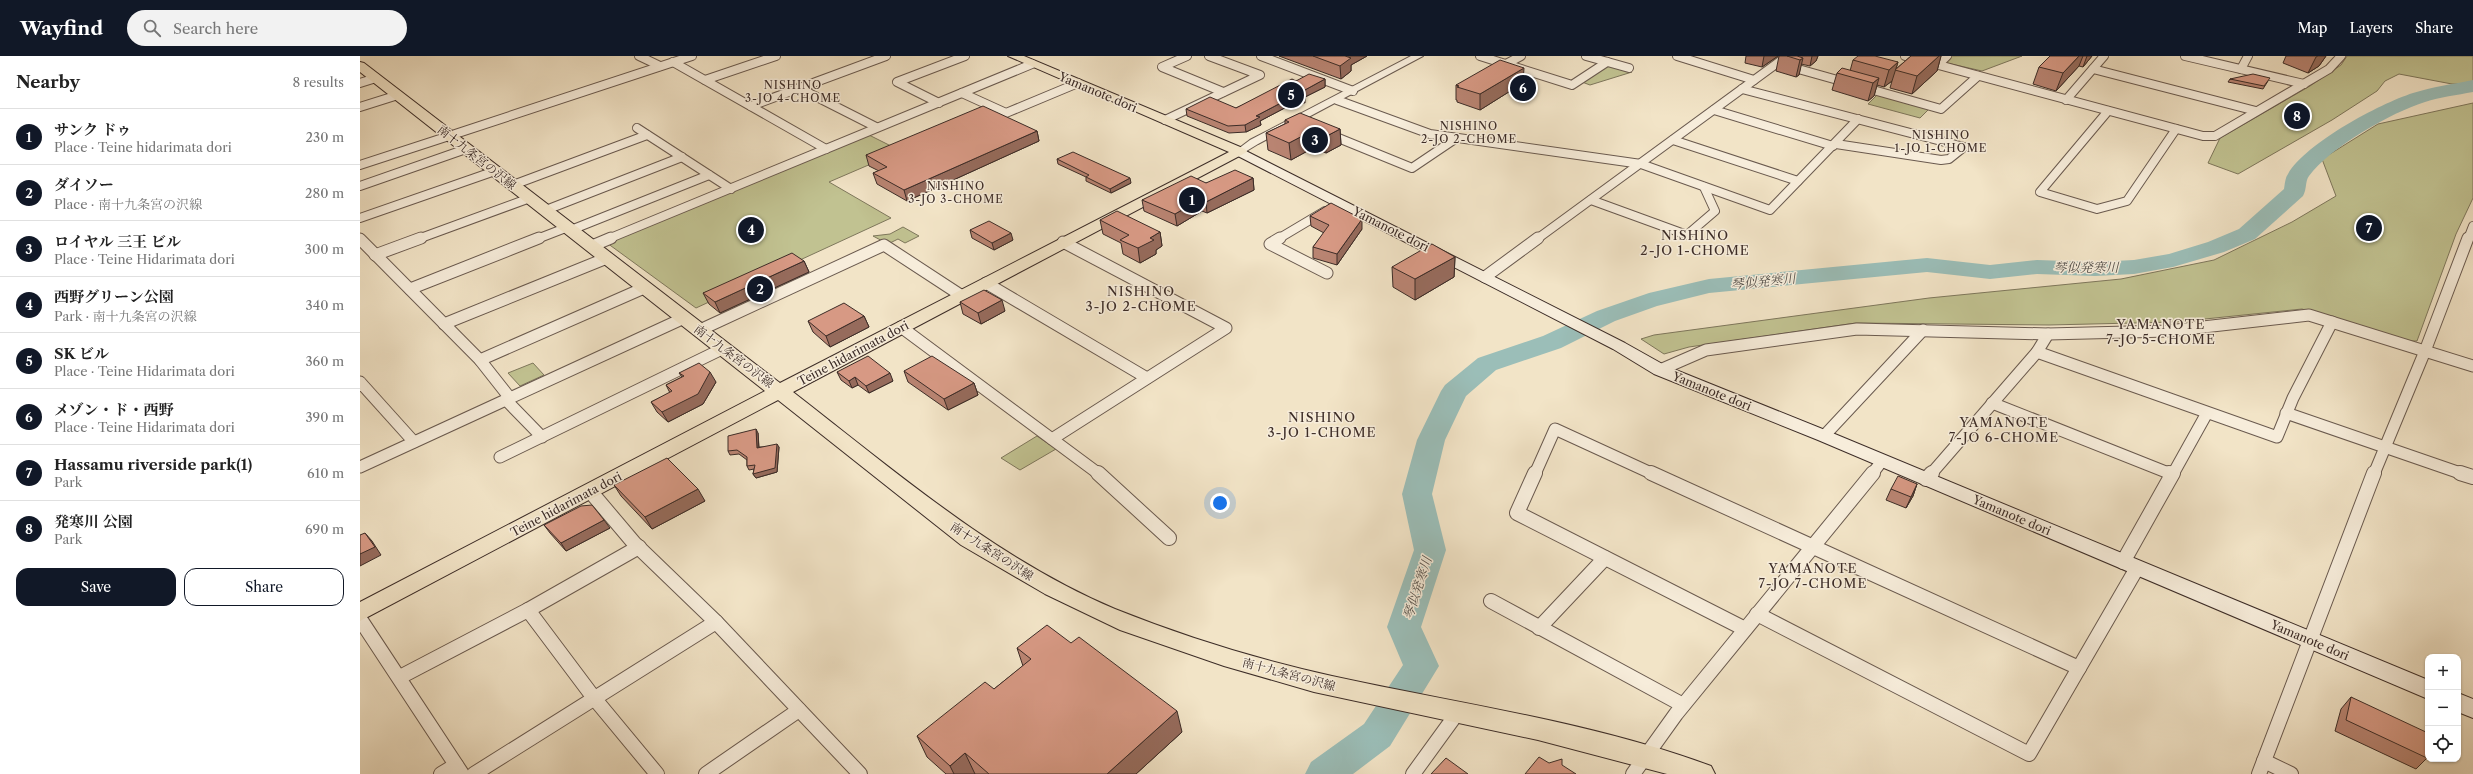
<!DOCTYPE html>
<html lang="en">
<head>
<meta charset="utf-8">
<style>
  body { margin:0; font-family:"Libre Caslon Text","Noto Serif JP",serif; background:#f2f2f2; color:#222 }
  .controls { position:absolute; right:12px; bottom:12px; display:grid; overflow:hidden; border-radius:8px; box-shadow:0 1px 3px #0004 }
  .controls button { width:36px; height:36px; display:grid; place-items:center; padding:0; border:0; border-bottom:1px solid #e0e0e0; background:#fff; color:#222; font:20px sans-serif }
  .you { position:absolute; left:860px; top:447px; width:14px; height:14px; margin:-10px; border:3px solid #fff; border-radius:50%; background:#1a73e8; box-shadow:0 0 0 6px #1a73e833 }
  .badge { display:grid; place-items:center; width:26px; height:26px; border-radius:50%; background:#111827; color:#fff; font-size:13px; font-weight:700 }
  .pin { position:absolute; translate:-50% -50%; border:2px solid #fff; box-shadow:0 1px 4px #0006 }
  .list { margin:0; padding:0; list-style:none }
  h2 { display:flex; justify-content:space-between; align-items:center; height:52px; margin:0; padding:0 16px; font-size:17px }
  h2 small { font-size:13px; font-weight:400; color:#767676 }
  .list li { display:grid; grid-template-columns:26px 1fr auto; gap:12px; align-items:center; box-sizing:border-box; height:56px; padding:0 16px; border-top:1px solid #e0e0e0 }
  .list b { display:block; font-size:15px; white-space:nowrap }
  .list p { margin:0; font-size:13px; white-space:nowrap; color:#767676 }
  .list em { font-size:13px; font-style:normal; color:#767676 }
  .actions { display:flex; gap:8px; padding:12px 16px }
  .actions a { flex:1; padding:9px 0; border:1px solid #111827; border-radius:12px; text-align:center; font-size:14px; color:#111827 }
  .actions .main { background:#111827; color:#fff }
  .icon { flex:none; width:22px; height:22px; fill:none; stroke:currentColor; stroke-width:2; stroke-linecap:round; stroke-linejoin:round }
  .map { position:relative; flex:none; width:2113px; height:718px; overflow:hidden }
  header { display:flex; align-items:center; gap:24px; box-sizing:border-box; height:56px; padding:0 20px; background:#111827; color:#fff }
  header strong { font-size:19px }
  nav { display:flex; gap:22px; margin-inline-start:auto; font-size:14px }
  .search { width:280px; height:36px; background:#f2f2f2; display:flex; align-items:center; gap:10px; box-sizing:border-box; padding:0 14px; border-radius:22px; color:#767676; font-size:15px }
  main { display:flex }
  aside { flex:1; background:#fff }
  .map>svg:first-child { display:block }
</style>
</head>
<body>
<header>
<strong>Wayfind</strong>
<div class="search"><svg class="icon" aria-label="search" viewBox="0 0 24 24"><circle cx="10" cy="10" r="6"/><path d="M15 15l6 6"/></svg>Search here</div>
<nav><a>Map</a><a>Layers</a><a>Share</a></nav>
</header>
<main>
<aside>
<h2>Nearby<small>8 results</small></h2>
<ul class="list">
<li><span class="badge">1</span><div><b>サンク ドゥ</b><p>Place · Teine hidarimata dori</p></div><em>230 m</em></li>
<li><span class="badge">2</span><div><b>ダイソー</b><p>Place · 南十九条宮の沢線</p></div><em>280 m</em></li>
<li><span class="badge">3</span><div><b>ロイヤル 三王 ビル</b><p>Place · Teine Hidarimata dori</p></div><em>300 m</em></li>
<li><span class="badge">4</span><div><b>西野グリーン公園</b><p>Park · 南十九条宮の沢線</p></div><em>340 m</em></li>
<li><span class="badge">5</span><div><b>SK ビル</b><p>Place · Teine Hidarimata dori</p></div><em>360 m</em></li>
<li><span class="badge">6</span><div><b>メゾン・ド・西野</b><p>Place · Teine Hidarimata dori</p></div><em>390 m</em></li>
<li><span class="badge">7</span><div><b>Hassamu riverside park(1)</b><p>Park</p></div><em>610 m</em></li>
<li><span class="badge">8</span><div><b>発寒川 公園</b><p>Park</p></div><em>690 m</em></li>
</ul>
<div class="actions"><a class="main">Save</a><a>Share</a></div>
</aside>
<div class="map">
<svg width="2113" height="718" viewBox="0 0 2113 718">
  <rect width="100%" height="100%" fill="#f2e4c7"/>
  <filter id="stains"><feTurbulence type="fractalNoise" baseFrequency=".005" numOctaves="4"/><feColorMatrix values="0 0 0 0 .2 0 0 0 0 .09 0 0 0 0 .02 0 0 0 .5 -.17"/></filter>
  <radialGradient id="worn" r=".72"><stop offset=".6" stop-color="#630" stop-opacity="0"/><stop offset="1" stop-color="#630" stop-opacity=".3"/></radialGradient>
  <!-- green -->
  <g fill="#c1c291" stroke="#7e775c">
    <polygon points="1591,0 1662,0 1622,15 1587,7 1585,6"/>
    <polygon points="1987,0 2113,0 2113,28 2092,28 2039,18 2025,25 2017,35 1972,64 1878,118 1848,107 1860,82 1950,30 1981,9"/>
    <polygon points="1249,9 1272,16 1230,29 1222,26"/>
    <polygon points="1517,39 1569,53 1560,62 1508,48"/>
    <polygon points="2113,47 2113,142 2096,178 2057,285 2050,285 1942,253 1816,266 1689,269 1496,267 1329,291 1304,298 1281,283 1294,279 1569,242 1761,223 1854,204 1932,166 1976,140 1962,103 2018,68"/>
    <polygon points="509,79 541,95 469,126 531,162 336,252 247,187"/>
    <polygon points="543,171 559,180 545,187 538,183 528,188 513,180 530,178"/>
    <polygon points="173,307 184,319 160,330 148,317"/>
    <polygon points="677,380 696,393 660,414 641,402"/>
  </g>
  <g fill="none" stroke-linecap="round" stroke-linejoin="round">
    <!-- river -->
    <path fill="#9bbeb8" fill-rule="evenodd" d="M2113 24V36C2097 39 2080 41 2065 46 2032 56 1969 92 1949 120 1945 125 1947 133 1943 140L1895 183 1864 196 1813 211 1774 218 1735 220 1677 218 1630 223 1567 216 1349 237 1297 250 1255 265 1201 292 1136 314 1106 340 1085 384 1072 438 1086 494 1061 571 1079 610 1030 690 993 718H945L951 706 1004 668 1043 609 1027 571 1054 494 1042 438 1057 384 1081 335 1085 329 1118 302 1183 280 1237 255 1289 237 1349 223 1567 202 1630 209 1677 204 1735 206 1774 204 1809 198 1848 186 1879 173 1924 133C1925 128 1925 122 1928 118 1946 87 2019 48 2053 37 2072 31 2093 28 2113 24Z"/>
    <!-- minor-far2 casing -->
    <g stroke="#6a5a4f" stroke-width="10">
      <g id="minor-far2">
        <polyline points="279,0 300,10"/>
        <polyline points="827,0 802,11 863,36"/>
        <polyline points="901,0 993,35"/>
        <polyline points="1120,0 1212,29 1247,6"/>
        <polyline points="1226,0 1269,12"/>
        <polyline points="1317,0 1394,24"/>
        <polyline points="1545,0 1843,80 1855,80 1969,13 1981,0"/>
        <polyline points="1825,0 1944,28"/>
        <polyline points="313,6 466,93"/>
        <polyline points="1146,8 1161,0"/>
        <polyline points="1424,9 1581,53 1618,20"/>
        <polyline points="1578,9 1587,0"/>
        <polyline points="1733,13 1896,55"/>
        <polyline points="1881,13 1888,0"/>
        <polyline points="345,24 416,0"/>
        <polyline points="0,27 16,22"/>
        <polyline points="439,32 516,71"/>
        <polyline points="1382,33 1604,91 1589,103 1581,104 1476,88"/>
        <polyline points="602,37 646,57 718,27"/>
        <polyline points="977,44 1070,78 1281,108 1410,154 1498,63"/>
        <polyline points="1706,44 1744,0"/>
        <polyline points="579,47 537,26 605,0"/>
        <polyline points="391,50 526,0"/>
        <polyline points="0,51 38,39"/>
        <polyline points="1354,54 1473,90"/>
        <polyline points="1748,55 1680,136 1737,153 1767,145 1816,73"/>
        <polyline points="805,64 900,19 849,0"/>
        <polyline points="277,72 371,133"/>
        <polyline points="966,77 1052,112 1095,83"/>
        <polyline points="89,80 332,0"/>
        <polyline points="1313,84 1438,125"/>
        <polyline points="0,109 89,80"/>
        <polyline points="153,129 287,79"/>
        <polyline points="0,130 106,93"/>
        <polyline points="1231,144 1327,179 1355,155 1344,131"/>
        <polyline points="186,154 322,101"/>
        <polyline points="0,162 135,115"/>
        <polyline points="211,174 349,119"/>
        <polyline points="58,183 170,142"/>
        <polyline points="177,183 208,171"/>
        <polyline points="248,183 672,8"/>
        <polyline points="918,183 965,155"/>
        <polyline points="1177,183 1427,0"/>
        <polyline points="2108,183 2113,170"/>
      </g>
    </g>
    <!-- minor-far1 casing -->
    <g stroke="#6a5a4f" stroke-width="13">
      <g id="minor-far1">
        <polyline points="920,182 910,188 967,217"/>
        <polyline points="0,183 120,304 150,342"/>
        <polyline points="232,190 251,182"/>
        <polyline points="15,199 61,182"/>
        <polyline points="1125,221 1178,182"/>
        <polyline points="626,227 787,322"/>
        <polyline points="50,233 179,182"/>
        <polyline points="84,268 247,202"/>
        <polyline points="541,271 739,418"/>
        <polyline points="340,274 524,189 602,240"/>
        <polyline points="1677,296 1917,381 1933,342 1972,266"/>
        <polyline points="120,304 284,232"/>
        <polyline points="1300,314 1346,294 1497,273 1688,278 1808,275 1949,259 2113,310"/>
        <polyline points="0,326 54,386"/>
        <polyline points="146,344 182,381"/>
        <polyline points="1632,347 1811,418"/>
        <polyline points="1926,357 2103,418"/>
        <polyline points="1464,380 1563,274"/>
        <polyline points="692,383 866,272 703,186"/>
        <polyline points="140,401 364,292"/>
        <polyline points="0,411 324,262"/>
        <polyline points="1175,418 1195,373 1293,418"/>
        <polyline points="1512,418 1522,405"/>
        <polyline points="1571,418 1677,296 1688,278"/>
        <polyline points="1813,418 1847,357"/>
        <polyline points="2014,418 2065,295 2108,182"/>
      </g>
    </g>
    <!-- minor casing -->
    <g stroke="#6a5a4f" stroke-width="16">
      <g id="minor">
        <polyline points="738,417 809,482"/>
        <polyline points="1175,417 1157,457 1385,573"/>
        <polyline points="1291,417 1719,612"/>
        <polyline points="1809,417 1812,418"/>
        <polyline points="2100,417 2113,421"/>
        <polyline points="1566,423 1572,417"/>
        <polyline points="230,435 274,487 356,566 500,718"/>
        <polyline points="1763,506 1813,417"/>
        <polyline points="1131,545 1323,649"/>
        <polyline points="168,554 234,642 297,718"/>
        <polyline points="1397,558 1669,698 1777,512"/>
        <polyline points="0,563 102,718"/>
        <polyline points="1179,572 1245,502"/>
        <polyline points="40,621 168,554 279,491"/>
        <polyline points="1904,705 1931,718"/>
        <polyline points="81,718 96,709"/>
        <polyline points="114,718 356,566"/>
        <polyline points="346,718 439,654"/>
        <polyline points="1053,718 1098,656"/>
        <polyline points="1273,718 1316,658 1513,417"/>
        <polyline points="1899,718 2014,417"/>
      </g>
    </g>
    <!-- tertiary casing -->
    <g stroke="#6a5a4f" stroke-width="2">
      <polygon id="tertiary" points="1051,0 1063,0 898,88 880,99 874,96 890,84"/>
    </g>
    <!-- secondary casing -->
    <g stroke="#3c2c27" stroke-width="2">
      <g id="secondary">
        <polygon points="880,92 1265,287 1306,310 1470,376 2068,624 2068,643 1458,384 1294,318 1253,293 876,99 874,96 876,93"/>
        <polygon points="2098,637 2113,643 2113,662 2098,656"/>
      </g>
    </g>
    <!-- primary casing -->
    <g stroke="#3c2c27" stroke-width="2">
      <path id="primary" d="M648 0H664L885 93 887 96 433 336C535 415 635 502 755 553 825 581 899 604 972 620 1099 648 1229 665 1351 710L1355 718H1307L1178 684 954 636 864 610 760 574 685 538 601 489 418 344 0 565V546L405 335 0 16V6L4 7 420 327 869 96Z"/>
    </g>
    <!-- minor-far2 -->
    <use href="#minor-far2" stroke="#f7eddb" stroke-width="8"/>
    <!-- minor-far1 -->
    <use href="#minor-far1" stroke="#f7eddb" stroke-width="11"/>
    <!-- minor -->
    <use href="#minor" stroke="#f7eddb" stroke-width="14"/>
    <!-- tertiary -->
    <use href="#tertiary" fill="#f7eddb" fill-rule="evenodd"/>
    <!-- secondary -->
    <use href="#secondary" fill="#f7eddb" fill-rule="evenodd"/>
    <!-- primary -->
    <use href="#primary" fill="#f2e4c7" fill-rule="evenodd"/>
  </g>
  <!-- wall -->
  <g fill="#b98472" stroke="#3c2c27">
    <polygon points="919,0 1007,0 991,9 991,15 981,23"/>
    <polygon points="1386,0 1418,0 1402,11 1385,7"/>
    <polygon points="1419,0 1458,0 1456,5 1450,10 1441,8 1439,19 1436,21 1416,15"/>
    <polygon points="1551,0 1581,0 1577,15 1552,38 1530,32 1532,25 1524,31 1517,29 1514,40 1508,45 1472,34 1477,17 1490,15 1493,4 1538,6 1536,13"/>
    <polygon points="1690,0 1732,0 1723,11 1719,10 1696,35 1673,28 1679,11"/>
    <polygon points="1926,0 1966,0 1959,10 1948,17 1923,7"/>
    <polygon points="965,23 965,31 945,41 945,47 936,46 900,65 901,69 886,76 869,77 827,60 826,53 876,52 936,25"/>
    <polygon points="1870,23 1908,25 1903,33 1868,26"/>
    <polygon points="1163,27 1120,54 1097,46 1097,44 1096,44 1096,29"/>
    <polygon points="925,64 980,73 981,89 966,97 953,92 931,104 908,94 906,77 925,68"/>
    <polygon points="677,75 679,85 547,145 517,128 513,117 519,115 509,110 506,99"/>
    <polygon points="697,103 771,127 751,137 726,125 726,121 698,108"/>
    <polygon points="893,122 894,134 847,157 842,155 817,170 784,155 782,144 846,127"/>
    <polygon points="950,160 1002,173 977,209 953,202 953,191 964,177 951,170"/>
    <polygon points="740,164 800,176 802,190 796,194 796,198 780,207 763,198 761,187 743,178"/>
    <polygon points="610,174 653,184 634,194 612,182"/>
    <polygon points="1095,201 1094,221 1055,244 1033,231 1032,211"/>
    <polygon points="444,205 449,216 360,257 349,248 343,237"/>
    <polygon points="600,246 645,255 621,268 603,258"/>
    <polygon points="504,260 509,271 470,291 453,276 448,265"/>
    <polygon points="544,315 614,327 618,339 588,354 548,326"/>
    <polygon points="477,316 533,325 509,337 498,329 492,332 481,324"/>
    <polygon points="319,317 356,326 343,348 308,366 297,356 291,346 310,337 306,329 322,321"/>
    <polygon points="398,377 399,391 419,391 417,416 396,422 393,418 394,413 389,414 387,410 387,404 379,398 370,399 368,395"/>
    <polygon points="1557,428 1553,440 1546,452 1526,444 1531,433"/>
    <polygon points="254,429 345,445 292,473 261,440"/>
    <polygon points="184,469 250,472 206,495 190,477"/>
    <polygon points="657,592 822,676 776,718 586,718 567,701 557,680 634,633 663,610"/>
    <polygon points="1991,641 2067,702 2056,713 1975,675 1981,653"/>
  </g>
  <!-- shaded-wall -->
  <g fill="#966b5c" stroke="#3c2c27">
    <polygon points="984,0 1007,0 991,9 991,15 981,23 980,10"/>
    <polygon points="1404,0 1418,0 1402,11"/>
    <polygon points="1452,0 1458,0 1456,5 1450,10"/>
    <polygon points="1579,0 1581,0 1577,15 1552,38 1557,20"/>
    <polygon points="1719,0 1723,0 1719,10 1696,35 1703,17"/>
    <polygon points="1727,0 1732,0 1723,11"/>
    <polygon points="1958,0 1966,0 1959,10 1948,17 1956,1"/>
    <polygon points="1443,2 1439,19 1436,21 1440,4"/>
    <polygon points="1538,6 1532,25 1524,31 1529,14"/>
    <polygon points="1164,12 1163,27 1120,54 1120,38"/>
    <polygon points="1519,22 1514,40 1508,45 1513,27"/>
    <polygon points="965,23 965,31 945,41 943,35"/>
    <polygon points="936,39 936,46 900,65 901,69 886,76 885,69 896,60"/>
    <polygon points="980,73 981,89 966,97 965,81"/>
    <polygon points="677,75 679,85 547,145 544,134"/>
    <polygon points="952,75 953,92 931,104 929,87"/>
    <polygon points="770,122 771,127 751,137 750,133"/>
    <polygon points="893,122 894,134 847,157 846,146"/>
    <polygon points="841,143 842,155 817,170 815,158"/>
    <polygon points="1002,163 1002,173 977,209 977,198"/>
    <polygon points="800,176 802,190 796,194 796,198 780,207 778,192 790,182"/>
    <polygon points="651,177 653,184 634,194 632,187"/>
    <polygon points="1095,201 1094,221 1055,244 1055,223"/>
    <polygon points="444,205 449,216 360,257 355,246"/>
    <polygon points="642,244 645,255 621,268 618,257"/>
    <polygon points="504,260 509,271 470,291 466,280"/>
    <polygon points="350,316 356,326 343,348 308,366 302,356"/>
    <polygon points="530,317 533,325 509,337 506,330"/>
    <polygon points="495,321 498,329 492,332 489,325"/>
    <polygon points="614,327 618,339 588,354 584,343"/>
    <polygon points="396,373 398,377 399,396 397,392"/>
    <polygon points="417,388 419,391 417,416 396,422 393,418"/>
    <polygon points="1557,428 1553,440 1546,452 1551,441"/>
    <polygon points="338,433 345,445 292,473 285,461"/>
    <polygon points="244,464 250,472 206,495 201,487"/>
    <polygon points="5,477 12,485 21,499 0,510 0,498"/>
    <polygon points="817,655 822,676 776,718 747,718"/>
    <polygon points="605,697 615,718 594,718 590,710"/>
  </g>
  <!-- building -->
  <g fill="#d79984" stroke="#3c2c27">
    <polygon points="953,0 985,0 991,2 980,10"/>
    <polygon points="1427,0 1437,0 1443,2 1440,4"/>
    <polygon points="1498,0 1515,0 1538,6 1529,14 1493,4"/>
    <polygon points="1551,0 1579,0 1557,20 1535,14"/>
    <polygon points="1690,0 1719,0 1703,17 1679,11"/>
    <polygon points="1140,4 1164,12 1120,38 1097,31 1099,30 1096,29"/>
    <polygon points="1482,12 1519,22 1513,27 1477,17"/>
    <polygon points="949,18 965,23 943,35 945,39 936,39 896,60 900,61 885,69 868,70 826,53 850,41 876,52 932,23 936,25"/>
    <polygon points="1893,18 1910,22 1904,30 1870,23"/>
    <polygon points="623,50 677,75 544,134 513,117 527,111 506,99"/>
    <polygon points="940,57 980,73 965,81 952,75 929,87 906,77 929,66 925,64"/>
    <polygon points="713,96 770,122 750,133 726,121 729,119 697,103"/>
    <polygon points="875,114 893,122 846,146 841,143 815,158 782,144 831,120 846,127"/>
    <polygon points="971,147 1002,163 977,198 953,191 969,169 950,160"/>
    <polygon points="757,155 800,176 790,182 794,184 778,192 760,184 769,179 740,164"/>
    <polygon points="629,165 651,177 632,187 610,174"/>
    <polygon points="1072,188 1095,201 1055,223 1032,211"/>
    <polygon points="432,197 444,205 355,246 343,237"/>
    <polygon points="624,234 642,244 618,257 600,246"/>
    <polygon points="484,247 504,260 466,280 448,265"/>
    <polygon points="508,300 530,317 506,330 495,321 489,325 477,316"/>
    <polygon points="572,300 614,327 584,343 544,315"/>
    <polygon points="339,307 350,316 338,338 302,356 291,346 312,335 306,329 324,320 319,317"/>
    <polygon points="396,373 397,392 417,388 415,412 393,418 395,409 387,410 387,401 377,394 368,395 368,380"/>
    <polygon points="307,402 338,433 285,461 254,429"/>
    <polygon points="1538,420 1557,428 1551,441 1531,433"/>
    <polygon points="232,449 244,464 201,487 184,469 221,450"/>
    <polygon points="5,477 15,491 0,498 0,479"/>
    <polygon points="687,569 711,587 719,581 817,655 747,718 629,718 605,697 590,710 557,680 625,626 634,633 671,603 657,592"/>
    <polygon points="1991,641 2068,677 2068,697 2067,702 1986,664"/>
    <polygon points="1179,701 1189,707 1202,703 1202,709 1216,718 1165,718"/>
    <polygon points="1086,702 1108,718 1071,718"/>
  </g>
  <g text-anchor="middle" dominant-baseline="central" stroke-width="3" stroke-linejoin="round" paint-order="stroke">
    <!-- far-neighbourhood labels -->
    <g font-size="11" letter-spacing="1" fill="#3c2c27" stroke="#f7eddb">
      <text x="433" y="29">NISHINO<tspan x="433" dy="13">3-JO 4-CHOME</tspan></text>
      <text x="1109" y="70">NISHINO<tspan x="1109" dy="13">2-JO 2-CHOME</tspan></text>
      <text x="1581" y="79">NISHINO<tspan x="1581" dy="13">1-JO 1-CHOME</tspan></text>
      <text x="596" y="130">NISHINO<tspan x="596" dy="13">3-JO 3-CHOME</tspan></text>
    </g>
    <!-- street labels -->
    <g font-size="12" fill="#3c2c27" stroke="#f7eddb">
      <text transform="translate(738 36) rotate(23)">Yamanote dori</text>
      <text transform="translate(117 101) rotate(38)">南十九条宮の沢線</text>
      <text transform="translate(1031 173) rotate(27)">Yamanote dori</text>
      <text transform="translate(493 297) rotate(-28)">Teine hidarimata dori</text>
      <text transform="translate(374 300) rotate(37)">南十九条宮の沢線</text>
      <text transform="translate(1352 335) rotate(22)">Yamanote dori</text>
      <text transform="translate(206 448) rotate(-28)">Teine hidarimata dori</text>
      <text transform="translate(1652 459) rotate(23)">Yamanote dori</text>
      <text transform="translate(632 495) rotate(33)">南十九条宮の沢線</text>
      <text transform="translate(1950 584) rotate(23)">Yamanote dori</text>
      <text transform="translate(929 618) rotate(15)">南十九条宮の沢線</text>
    </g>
    <!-- neighbourhood labels -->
    <g font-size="13" letter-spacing="1" fill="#3c2c27" stroke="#f7eddb">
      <text x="1335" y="179">NISHINO<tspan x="1335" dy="15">2-JO 1-CHOME</tspan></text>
      <text x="781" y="235">NISHINO<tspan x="781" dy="15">3-JO 2-CHOME</tspan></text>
      <text x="1801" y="268">YAMANOTE<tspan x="1801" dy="15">7-JO 5-CHOME</tspan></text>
      <text x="962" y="361">NISHINO<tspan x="962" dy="15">3-JO 1-CHOME</tspan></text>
      <text x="1644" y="366">YAMANOTE<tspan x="1644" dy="15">7-JO 6-CHOME</tspan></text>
      <text x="1453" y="512">YAMANOTE<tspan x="1453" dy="15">7-JO 7-CHOME</tspan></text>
    </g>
    <!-- water labels -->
    <g font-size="13" font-style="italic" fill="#54504b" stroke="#f7eddb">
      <text x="1726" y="211">琴似発寒川</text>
      <text transform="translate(1403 225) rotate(-6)">琴似発寒川</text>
      <text transform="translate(1057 532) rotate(-72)">琴似発寒川</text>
    </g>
  </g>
  <rect width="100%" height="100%" filter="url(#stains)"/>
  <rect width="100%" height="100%" fill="url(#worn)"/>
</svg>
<div class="controls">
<button>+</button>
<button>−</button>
<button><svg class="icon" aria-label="locate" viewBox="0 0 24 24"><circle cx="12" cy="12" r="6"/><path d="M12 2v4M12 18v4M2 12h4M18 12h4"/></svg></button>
</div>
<div class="you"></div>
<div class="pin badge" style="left:832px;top:144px">1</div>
<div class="pin badge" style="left:400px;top:233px">2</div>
<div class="pin badge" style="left:955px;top:84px">3</div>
<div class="pin badge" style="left:391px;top:174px">4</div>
<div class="pin badge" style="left:931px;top:39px">5</div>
<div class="pin badge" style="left:1163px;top:32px">6</div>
<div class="pin badge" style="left:2009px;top:172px">7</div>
<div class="pin badge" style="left:1937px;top:60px">8</div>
</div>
</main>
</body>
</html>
